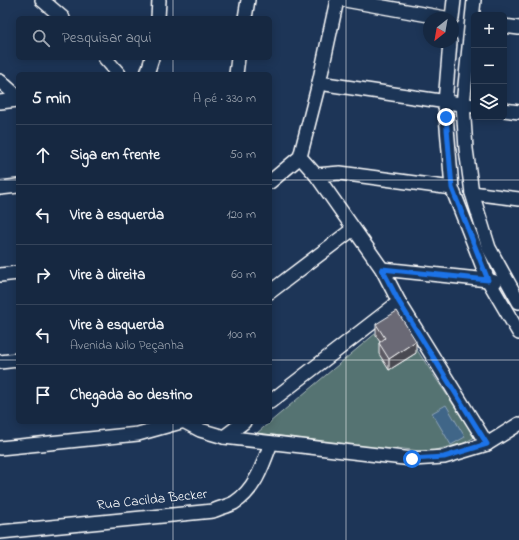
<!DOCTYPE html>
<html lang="pt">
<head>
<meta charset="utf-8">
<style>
  body { margin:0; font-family:"Indie Flower",sans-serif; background:#23344c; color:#f1f3f6 }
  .controls { position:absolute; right:12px; top:12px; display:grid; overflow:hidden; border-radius:6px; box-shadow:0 2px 10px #0003 }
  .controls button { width:36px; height:36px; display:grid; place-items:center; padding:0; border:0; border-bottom:1px solid #35445a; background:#162841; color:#f1f3f6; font:20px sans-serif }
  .compass { position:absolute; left:423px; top:12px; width:36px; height:36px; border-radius:50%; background:#162841; box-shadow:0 2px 10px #0003; rotate:211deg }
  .stop { position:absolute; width:12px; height:12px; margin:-9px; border:3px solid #1a73e8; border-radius:50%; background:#fff }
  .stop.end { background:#1a73e8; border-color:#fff; box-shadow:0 1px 4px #0008 }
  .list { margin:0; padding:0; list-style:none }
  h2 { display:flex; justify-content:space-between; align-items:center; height:52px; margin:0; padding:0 16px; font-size:17px }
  h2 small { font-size:13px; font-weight:400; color:#9ea6b1 }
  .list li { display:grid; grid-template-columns:26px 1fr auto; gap:12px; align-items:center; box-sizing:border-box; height:60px; padding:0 16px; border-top:1px solid #35445a }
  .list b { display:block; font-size:15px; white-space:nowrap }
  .list p { margin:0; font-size:13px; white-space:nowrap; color:#9ea6b1 }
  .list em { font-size:13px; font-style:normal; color:#9ea6b1 }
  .icon { flex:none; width:22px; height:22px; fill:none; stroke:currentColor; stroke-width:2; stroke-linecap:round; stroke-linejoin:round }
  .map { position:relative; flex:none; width:519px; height:540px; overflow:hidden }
  .search { position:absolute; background:#162841; box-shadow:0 2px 10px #0003; left:16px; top:16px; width:256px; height:44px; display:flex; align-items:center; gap:10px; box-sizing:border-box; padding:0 14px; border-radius:6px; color:#9ea6b1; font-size:15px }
  .panel { position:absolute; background:#162841; box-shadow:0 2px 10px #0003; left:16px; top:72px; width:256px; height:352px; border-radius:6px }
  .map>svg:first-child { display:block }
</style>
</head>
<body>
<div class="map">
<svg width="519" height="540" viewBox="0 0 519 540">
  <rect width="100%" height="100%" fill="#1d3557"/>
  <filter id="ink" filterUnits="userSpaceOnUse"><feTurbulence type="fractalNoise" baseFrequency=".025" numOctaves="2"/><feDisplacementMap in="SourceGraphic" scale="8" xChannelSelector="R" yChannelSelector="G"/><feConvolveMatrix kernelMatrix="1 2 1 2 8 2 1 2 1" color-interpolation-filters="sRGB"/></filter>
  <g filter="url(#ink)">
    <!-- park -->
    <polygon fill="#547372" stroke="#aab9b8" points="395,317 475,437 464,443 428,452 396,448 395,451 257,433"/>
    <!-- water -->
    <polygon fill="#416688" stroke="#8da3b8" points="446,405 465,437 451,445 432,413"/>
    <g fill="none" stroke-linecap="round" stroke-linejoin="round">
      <!-- street casing -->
      <g stroke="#fff" stroke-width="16">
        <g id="street">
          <polyline points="42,0 63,18"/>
          <polyline points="345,0 445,18"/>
          <polyline points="474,0 463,104 466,149 472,193 489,248 519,302"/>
          <polyline points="158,18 159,0"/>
          <polyline points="245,18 248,0"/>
          <polyline points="452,18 454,0"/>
          <polyline points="504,26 519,28"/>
          <polyline points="450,42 445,103 452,188 488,280 519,333"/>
          <polyline points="105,58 119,74"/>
          <polyline points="147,74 152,58"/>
          <polyline points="236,74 238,58"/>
          <polyline points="0,81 18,97"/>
          <polyline points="319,83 474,106"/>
          <polyline points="0,102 18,100"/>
          <polyline points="504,110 519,112"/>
          <polyline points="300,157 316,175 382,269 399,302 487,444"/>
          <polyline points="316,175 340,173 452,188"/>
          <polyline points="270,182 300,157 319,83 337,0"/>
          <polyline points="0,188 18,186"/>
          <polyline points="472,193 519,199"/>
          <polyline points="382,269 488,280 495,282"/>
          <polyline points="0,275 18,273"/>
          <polyline points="270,292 353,229"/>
          <polyline points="0,362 18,360"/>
          <polyline points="270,402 399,302"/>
          <polyline points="185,422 200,430 224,437 412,459 444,457 487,444 519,424"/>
          <polyline points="224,437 244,422"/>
          <polyline points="0,448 138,434 181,422"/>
          <path d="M0 532 213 511C220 508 228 506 234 503 255 490 263 465 271 443"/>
        </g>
      </g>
      <!-- street -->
      <use href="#street" stroke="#1d3557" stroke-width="13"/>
    </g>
    <!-- wall -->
    <polygon fill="#5b5a64" stroke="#fff" points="376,324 416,353 389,370 379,354 379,343 380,342 376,336"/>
    <!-- shaded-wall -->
    <polygon fill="#4a4a51" stroke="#fff" points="416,341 416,353 389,370 389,359"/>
    <!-- building -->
    <polygon fill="#6a6974" stroke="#fff" points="397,311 416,341 389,359 379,343 385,338 376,324"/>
  </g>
  <g fill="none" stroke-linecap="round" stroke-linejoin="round" filter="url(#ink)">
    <!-- route -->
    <polyline stroke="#1a73e8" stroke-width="5" points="412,459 444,457 487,444 399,302 382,269 488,280 452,188 446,117"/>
  </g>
  <!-- grid -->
  <path fill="none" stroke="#fff" stroke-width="1" stroke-opacity="0.55" d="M173 0V18M346 0V540M173 58V74M0 180H18M270 180H519M0 360H18M270 360H519M173 422V540"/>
  <g text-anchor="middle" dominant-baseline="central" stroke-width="3" stroke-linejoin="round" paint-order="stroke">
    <!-- street labels -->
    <g font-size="14" fill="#fff" stroke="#1d3557">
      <text transform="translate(152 500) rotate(-6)">Rua Cacilda Becker</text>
    </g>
  </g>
</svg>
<div class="controls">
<button>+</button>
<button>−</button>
<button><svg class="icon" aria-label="layers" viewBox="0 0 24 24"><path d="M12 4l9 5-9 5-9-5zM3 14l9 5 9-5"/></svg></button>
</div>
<svg class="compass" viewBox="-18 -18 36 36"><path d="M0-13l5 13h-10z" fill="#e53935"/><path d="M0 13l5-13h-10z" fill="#9ea6b1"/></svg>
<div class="stop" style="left:412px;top:459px"></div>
<div class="stop end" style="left:446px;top:117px"></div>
<div class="search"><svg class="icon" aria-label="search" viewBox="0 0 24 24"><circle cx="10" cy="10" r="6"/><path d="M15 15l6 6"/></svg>Pesquisar aqui</div>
<section class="panel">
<h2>5 min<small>A pé · 330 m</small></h2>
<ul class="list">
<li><svg class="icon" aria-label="ahead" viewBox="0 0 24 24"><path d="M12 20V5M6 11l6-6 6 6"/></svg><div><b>Siga em frente</b></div><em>50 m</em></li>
<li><svg class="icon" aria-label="left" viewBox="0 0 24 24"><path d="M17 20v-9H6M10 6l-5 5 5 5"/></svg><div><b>Vire à esquerda</b></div><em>120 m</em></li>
<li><svg class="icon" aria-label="right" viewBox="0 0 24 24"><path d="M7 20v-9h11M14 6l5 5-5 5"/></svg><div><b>Vire à direita</b></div><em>60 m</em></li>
<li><svg class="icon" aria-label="left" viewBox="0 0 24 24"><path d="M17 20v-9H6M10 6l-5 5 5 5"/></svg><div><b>Vire à esquerda</b><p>Avenida Nilo Peçanha</p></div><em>100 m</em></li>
<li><svg class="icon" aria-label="arrive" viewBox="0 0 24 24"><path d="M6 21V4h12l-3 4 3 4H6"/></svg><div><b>Chegada ao destino</b></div></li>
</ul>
</section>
</div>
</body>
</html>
